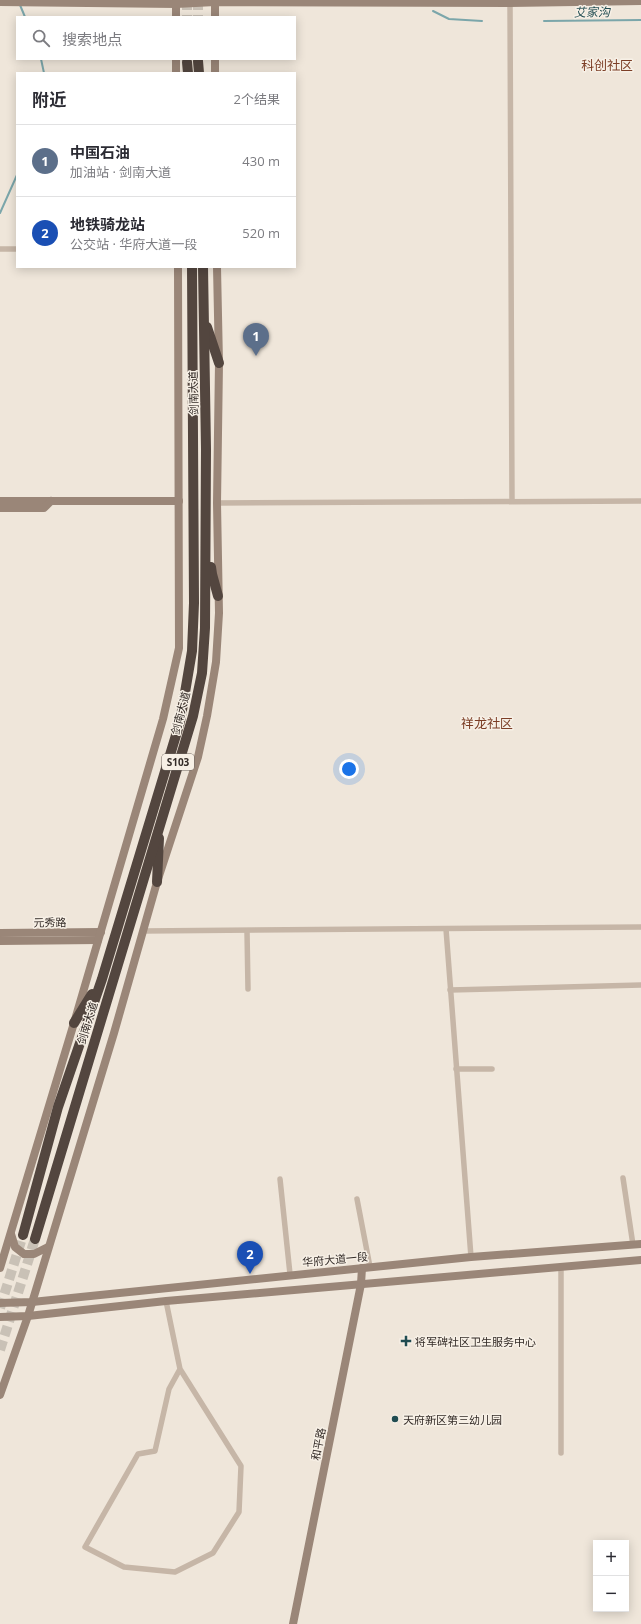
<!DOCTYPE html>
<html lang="zh">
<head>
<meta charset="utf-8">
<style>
  body { margin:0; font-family:"Open Sans","Noto Sans SC",sans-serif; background:#f7f7f7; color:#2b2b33 }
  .controls { position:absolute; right:12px; bottom:12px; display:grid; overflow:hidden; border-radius:0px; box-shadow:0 2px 10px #0003 }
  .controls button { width:36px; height:36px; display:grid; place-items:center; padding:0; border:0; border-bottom:1px solid #e1e1e2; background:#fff; color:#2b2b33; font:20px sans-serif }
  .you { position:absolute; left:349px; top:769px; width:14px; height:14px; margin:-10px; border:3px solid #fff; border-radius:50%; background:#1a73e8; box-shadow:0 0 0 6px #1a73e833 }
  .badge { display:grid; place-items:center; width:26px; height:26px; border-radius:50%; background:#d93025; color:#fff; font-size:13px; font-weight:700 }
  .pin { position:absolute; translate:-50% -33px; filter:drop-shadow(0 1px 2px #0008) }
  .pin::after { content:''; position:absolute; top:21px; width:14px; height:12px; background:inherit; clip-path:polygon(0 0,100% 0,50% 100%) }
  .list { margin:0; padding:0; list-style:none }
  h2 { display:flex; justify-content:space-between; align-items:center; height:52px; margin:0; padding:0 16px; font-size:17px }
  h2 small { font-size:13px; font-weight:400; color:#7c7c81 }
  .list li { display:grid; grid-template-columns:26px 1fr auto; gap:12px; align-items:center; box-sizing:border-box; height:72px; padding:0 16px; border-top:1px solid #e1e1e2 }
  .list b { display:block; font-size:15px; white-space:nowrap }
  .list p { margin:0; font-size:13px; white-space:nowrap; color:#7c7c81 }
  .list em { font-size:13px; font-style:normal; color:#7c7c81 }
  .icon { flex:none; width:22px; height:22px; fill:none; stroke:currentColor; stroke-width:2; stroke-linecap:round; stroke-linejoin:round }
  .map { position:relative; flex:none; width:641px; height:1624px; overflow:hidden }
  .search { position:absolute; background:#fff; box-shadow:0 2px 10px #0003; left:16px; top:16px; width:280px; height:44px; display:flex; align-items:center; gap:10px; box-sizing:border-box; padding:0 14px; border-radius:0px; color:#7c7c81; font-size:15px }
  .panel { position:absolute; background:#fff; box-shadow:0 2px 10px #0003; left:16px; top:72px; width:280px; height:196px; border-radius:0px }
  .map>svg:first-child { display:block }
</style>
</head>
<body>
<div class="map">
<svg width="641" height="1624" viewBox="0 0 641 1624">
  <rect width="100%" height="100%" fill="#efe6da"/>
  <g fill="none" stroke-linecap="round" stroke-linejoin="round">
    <!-- stream -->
    <g stroke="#7ba6aa" stroke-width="2">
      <polyline points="20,5 25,17"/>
      <polyline points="433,11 449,19 482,21"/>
      <polyline points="544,21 641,20"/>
      <polyline points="41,59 44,73"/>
      <polyline points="0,213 17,175"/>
    </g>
    <!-- highway-tunnel -->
    <g stroke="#c9c1b6" stroke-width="10" stroke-dasharray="10 5" stroke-linecap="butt">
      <polyline points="187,0 187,17"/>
      <polyline points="198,0 198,17"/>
      <polyline points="0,1308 23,1235"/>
      <polyline points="0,1350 35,1239"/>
    </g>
    <!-- street -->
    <g stroke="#c6b6a7" stroke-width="5.5">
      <polyline points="510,3 512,501"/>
      <polyline points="0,249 17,249"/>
      <polyline points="217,503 641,501"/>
      <polyline points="446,929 471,1257"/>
      <polyline points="143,931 641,927"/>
      <polyline points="247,931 248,989"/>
      <polyline points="450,990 641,985"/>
      <polyline points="456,1069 492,1069"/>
      <polyline points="623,1178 633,1245"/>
      <polyline points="280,1179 290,1274"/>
      <polyline points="357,1199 370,1267"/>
      <polyline points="166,1301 180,1369 241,1466 239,1512 213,1553 175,1572 124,1567 85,1547 138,1454 155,1451 169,1389 180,1369"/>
      <polyline points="561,1453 561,1266"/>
    </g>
    <!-- secondary -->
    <g stroke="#9a8678" stroke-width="8">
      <polyline points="215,0 215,17"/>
      <polyline points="0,2 176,4 215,2 510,3 641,1"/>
      <polyline points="176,17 176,0"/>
      <polyline points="176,59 176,73"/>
      <polyline points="215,59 215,73"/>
      <polyline points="0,501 179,501"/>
      <polyline points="0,508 44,508 51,501"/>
      <polyline points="0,933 101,932"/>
      <polyline points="0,941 98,940"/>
      <polyline points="11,1234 15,1247 24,1254 34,1254 48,1247"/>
      <polyline points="0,1268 74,1023 163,719 179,648 178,267"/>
      <polyline points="0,1303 32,1302 471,1257 641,1244"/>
      <polyline points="0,1317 28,1316 166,1301 641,1260"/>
      <polyline points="0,1395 28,1316 114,1033 157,882 198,757 207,716 216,662 219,613 217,503 219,363 217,267"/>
      <polyline points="293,1624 361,1284 362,1268"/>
    </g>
    <!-- highway -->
    <g stroke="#53463f" stroke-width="10">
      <polyline points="198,61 199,73"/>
      <polyline points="187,62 188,73"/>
      <polyline points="207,327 219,363"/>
      <polyline points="211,567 212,574 218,596"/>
      <polyline points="157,882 159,838"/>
      <polyline points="74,1023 92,994"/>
      <polyline points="23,1235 58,1107 102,979 180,722 192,651 194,603 192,267"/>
      <polyline points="35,1239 193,716 202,673 205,628 206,449 203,267"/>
    </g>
  </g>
  <!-- markers -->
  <g fill="#204c51" stroke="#f7f0e6" stroke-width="1.5">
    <path d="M404 1335h4v4h4v4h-4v4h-4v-4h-4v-4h4z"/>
    <circle cx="395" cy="1419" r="4"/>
  </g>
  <g text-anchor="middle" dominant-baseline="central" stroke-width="3" stroke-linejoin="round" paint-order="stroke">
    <!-- shield labels -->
    <rect fill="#f7f0e6" stroke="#6e6660" stroke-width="1" x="162" y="754" width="32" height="16" rx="3"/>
    <g font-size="10" font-weight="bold" fill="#332b27">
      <text x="178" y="762">S103</text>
    </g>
    <!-- street labels -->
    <g font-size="11" fill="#332b27" stroke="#f7f0e6">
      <text transform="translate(193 393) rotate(-91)">剑南大道</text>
      <text transform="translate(180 713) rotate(-75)">剑南大道</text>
      <text transform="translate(50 922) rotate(-1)">元秀路</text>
      <text transform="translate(87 1023) rotate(-73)">剑南大道</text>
      <text transform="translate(335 1259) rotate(-5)">华府大道一段</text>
      <text transform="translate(318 1444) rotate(-79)">和平路</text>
    </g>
    <!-- poi labels -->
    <g font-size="11" fill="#332b27" stroke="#f7f0e6" text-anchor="start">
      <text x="415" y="1341">将军碑社区卫生服务中心</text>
      <text x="403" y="1419">天府新区第三幼儿园</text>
    </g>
    <!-- water labels -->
    <g font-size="12" font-style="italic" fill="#204c51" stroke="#f7f0e6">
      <text transform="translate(592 12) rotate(-1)">艾家沟</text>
    </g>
    <!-- quarter labels -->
    <g font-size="13" fill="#7c3e26" stroke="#f7f0e6">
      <text x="607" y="65">科创社区</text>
      <text x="487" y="723">祥龙社区</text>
    </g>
  </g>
</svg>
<div class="controls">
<button>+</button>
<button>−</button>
</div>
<div class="you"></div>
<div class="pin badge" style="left:256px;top:356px;background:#5c6f8a">1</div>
<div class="pin badge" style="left:250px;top:1274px;background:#1a4fb4">2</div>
<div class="search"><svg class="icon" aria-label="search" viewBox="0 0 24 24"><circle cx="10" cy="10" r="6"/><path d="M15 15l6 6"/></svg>搜索地点</div>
<section class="panel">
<h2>附近<small>2个结果</small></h2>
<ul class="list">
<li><span class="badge" style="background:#5c6f8a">1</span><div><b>中国石油</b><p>加油站 · 剑南大道</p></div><em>430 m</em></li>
<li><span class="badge" style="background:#1a4fb4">2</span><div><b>地铁骑龙站</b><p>公交站 · 华府大道一段</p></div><em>520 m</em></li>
</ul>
</section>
</div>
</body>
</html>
